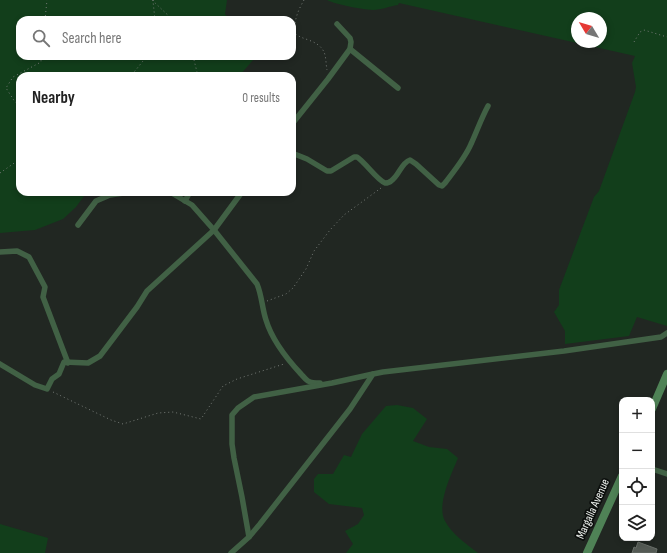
<!DOCTYPE html>
<html lang="en">
<head>
<meta charset="utf-8">
<style>
  body { margin:0; font-family:"Sofia Sans Condensed",sans-serif; background:#f2f2f2; color:#222 }
  .controls { position:absolute; right:12px; bottom:12px; display:grid; overflow:hidden; border-radius:8px; box-shadow:0 2px 6px #0003 }
  .controls button { width:36px; height:36px; display:grid; place-items:center; padding:0; border:0; border-bottom:1px solid #e0e0e0; background:#fff; color:#222; font:20px sans-serif }
  .compass { position:absolute; left:571px; top:12px; width:36px; height:36px; border-radius:50%; background:#fff; box-shadow:0 2px 6px #0003; rotate:308deg }
  .list { margin:0; padding:0; list-style:none }
  h2 { display:flex; justify-content:space-between; align-items:center; height:52px; margin:0; padding:0 16px; font-size:17px }
  h2 small { font-size:13px; font-weight:400; color:#767676 }
  .icon { flex:none; width:22px; height:22px; fill:none; stroke:currentColor; stroke-width:2; stroke-linecap:round; stroke-linejoin:round }
  .map { position:relative; flex:none; width:667px; height:553px; overflow:hidden }
  .search { position:absolute; background:#fff; box-shadow:0 2px 6px #0003; left:16px; top:16px; width:280px; height:44px; display:flex; align-items:center; gap:10px; box-sizing:border-box; padding:0 14px; border-radius:12px; color:#767676; font-size:15px }
  .panel { position:absolute; background:#fff; box-shadow:0 2px 6px #0003; left:16px; top:72px; width:280px; height:124px; border-radius:12px }
  .map>svg:first-child { display:block }
</style>
</head>
<body>
<div class="map">
<svg width="667" height="553" viewBox="0 0 667 553">
  <rect width="100%" height="100%" fill="#212722"/>
  <!-- green -->
  <g fill="#123e1b" fill-rule="evenodd">
    <polygon points="0,0 227,0 225,14 230,20 20,20 20,56 254,56 254,59 239,76 20,76 20,187 11,190 20,188 20,192 87,192 76,207 63,219 35,230 0,233"/>
    <path d="M327 0H667V326L637 317 629 336 565 344V331L554 312 559 305V290L594 197 599 191 635 92 636 87 632 63 635 56 399 3 398 5C390 6 381 10 373 10 361 9 337 5 327 0ZM577 18H601V42H577Z"/>
    <path d="M397 405 413 408 427 419 413 441 429 447 447 449 458 458C452 473 436 505 445 521 452 534 466 544 478 553H346L353 544 345 531 358 524 364 515 362 508 329 504 314 492V479L318 474H333L344 455 351 457 362 434 386 406Z"/>
    <polygon points="0,524 48,538 45,553 0,553"/>
  </g>
  <!-- building -->
  <polygon fill="#545a54" stroke="#696f69" points="638,542 657,549 656,553 632,553 634,547 636,548"/>
  <g fill="none" stroke-linecap="round" stroke-linejoin="round">
    <!-- path -->
    <g stroke="#767b77" stroke-width="1" stroke-dasharray="1 3" stroke-linecap="butt">
      <polyline points="152,0 173,20"/>
      <polyline points="154,0 153,1 155,20"/>
      <path d="M304 0C300 7 296 15 295 24 294 27 294 30 295 33 300 40 318 39 324 52 326 56 326 65 327 70"/>
      <polyline points="45,20 47,0"/>
      <polyline points="634,42 640,32 644,30 667,37"/>
      <polyline points="193,56 198,76"/>
      <polyline points="128,76 135,71 147,56"/>
      <polyline points="20,105 15,102 6,88 13,77 41,62 41,56"/>
      <polyline points="0,173 20,159"/>
      <polyline points="267,301 286,294 293,288 306,269 314,251 330,230 344,215 381,188"/>
      <polyline points="53,392 111,420 123,424 158,413 173,412 201,419 223,386 237,379 284,364"/>
    </g>
    <!-- street -->
    <g stroke="#416145" stroke-width="5.5">
      <polyline points="350,49 398,88"/>
      <polyline points="292,124 328,79 350,49 351,42 350,38 337,24"/>
      <path d="M292 153 307 159 327 171H331L354 157H357C365 162 377 180 385 183 388 183 389 183 391 181 399 176 401 163 410 160L416 164 439 185 442 186 445 183C454 171 465 158 471 144 477 131 481 119 488 106"/>
      <path d="M170 192 192 205 214 230 257 284C262 296 262 308 266 320 272 340 287 359 301 374 303 376 305 379 308 381 311 383 316 383 320 383"/>
      <polyline points="185,201 190,192"/>
      <polyline points="78,225 96,201 110,195 130,192"/>
      <polyline points="0,252 17,251 29,257 45,287 43,297 68,363"/>
      <polyline points="0,364 35,385 47,389 52,379 59,374 64,362 88,363 100,356 137,307 147,291 214,230 242,192"/>
      <polyline points="652,469 667,474"/>
      <polyline points="249,537 242,497 234,458 232,444 232,415 238,408 254,397 332,383 373,374"/>
      <polyline points="231,553 249,537 260,524 350,409 373,374 383,372 564,351 661,337 667,333"/>
    </g>
    <!-- secondary -->
    <g stroke="#4f8256" stroke-width="8">
      <polyline points="652,409 667,374"/>
      <polyline points="587,553 622,476"/>
    </g>
  </g>
  <g text-anchor="middle" dominant-baseline="central" stroke-width="3.5" stroke-linejoin="round" paint-order="stroke">
    <!-- street labels -->
    <g font-size="12" fill="#eef2ee" stroke="#0c0f0d">
      <text transform="translate(593 509) rotate(-66)">Margalla Avenue</text>
    </g>
  </g>
</svg>
<div class="controls">
<button>+</button>
<button>−</button>
<button><svg class="icon" aria-label="locate" viewBox="0 0 24 24"><circle cx="12" cy="12" r="6"/><path d="M12 2v4M12 18v4M2 12h4M18 12h4"/></svg></button>
<button><svg class="icon" aria-label="layers" viewBox="0 0 24 24"><path d="M12 4l9 5-9 5-9-5zM3 14l9 5 9-5"/></svg></button>
</div>
<svg class="compass" viewBox="-18 -18 36 36"><path d="M0-13l5 13h-10z" fill="#e53935"/><path d="M0 13l5-13h-10z" fill="#767676"/></svg>
<div class="search"><svg class="icon" aria-label="search" viewBox="0 0 24 24"><circle cx="10" cy="10" r="6"/><path d="M15 15l6 6"/></svg>Search here</div>
<section class="panel">
<h2>Nearby<small>0 results</small></h2>
<ul class="list">
</ul>
</section>
</div>
</body>
</html>
